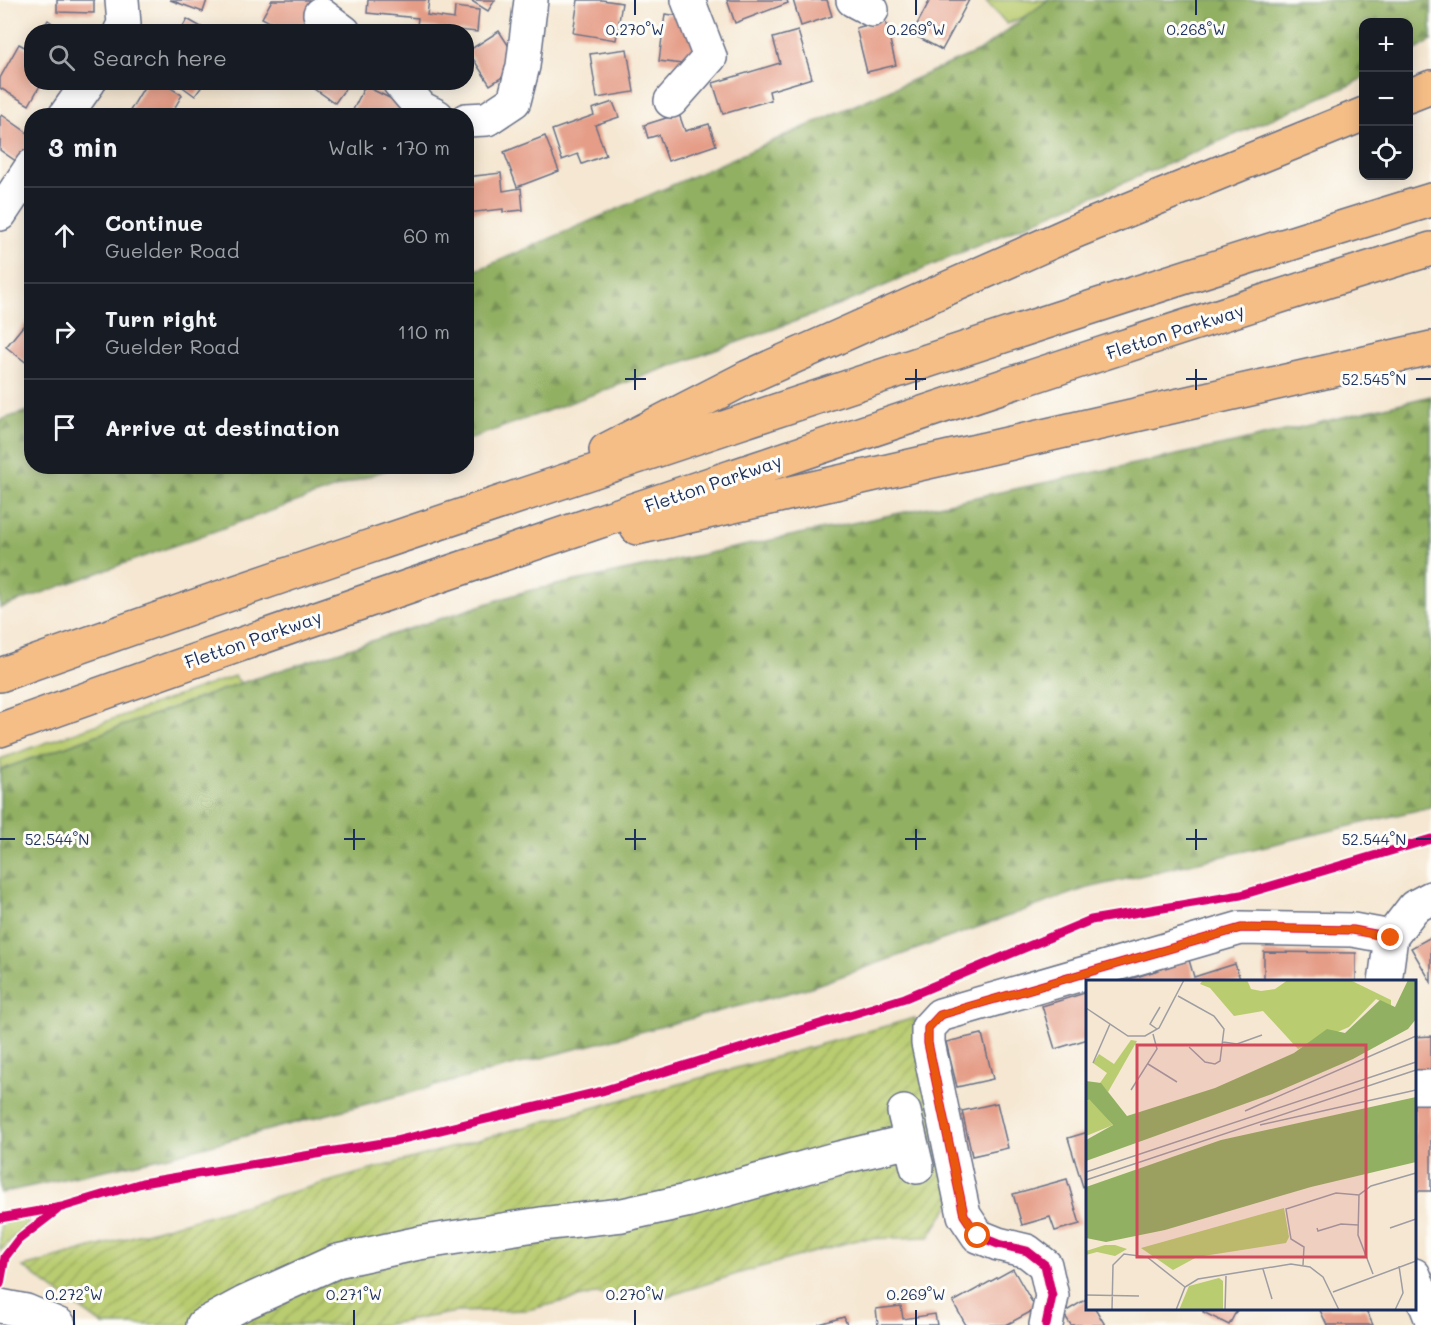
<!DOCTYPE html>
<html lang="en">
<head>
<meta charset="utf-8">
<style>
  body { margin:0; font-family:Mali,sans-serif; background:#242831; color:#f1f3f6 }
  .controls { position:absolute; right:18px; top:18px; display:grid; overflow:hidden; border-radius:12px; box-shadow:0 3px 15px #0003 }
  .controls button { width:54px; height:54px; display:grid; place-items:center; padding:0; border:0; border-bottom:2px solid #363941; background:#171b24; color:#f1f3f6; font:30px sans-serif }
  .stop { position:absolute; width:18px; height:18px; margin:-14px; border:4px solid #ea580c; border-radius:50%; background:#fff }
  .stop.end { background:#ea580c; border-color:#fff; box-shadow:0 2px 6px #0008 }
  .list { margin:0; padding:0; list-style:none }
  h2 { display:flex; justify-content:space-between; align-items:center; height:78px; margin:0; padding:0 24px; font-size:26px }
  h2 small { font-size:20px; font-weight:400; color:#9ea1a6 }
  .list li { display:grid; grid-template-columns:39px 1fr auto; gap:18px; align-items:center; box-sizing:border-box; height:96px; padding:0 24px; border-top:2px solid #363941 }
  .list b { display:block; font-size:22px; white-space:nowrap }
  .list p { margin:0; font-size:20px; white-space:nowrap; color:#9ea1a6 }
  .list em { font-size:20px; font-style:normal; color:#9ea1a6 }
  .icon { flex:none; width:33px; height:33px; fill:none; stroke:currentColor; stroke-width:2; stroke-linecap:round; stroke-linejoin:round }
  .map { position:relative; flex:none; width:1431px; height:1325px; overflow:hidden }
  .search { position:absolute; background:#171b24; box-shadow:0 3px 15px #0003; left:24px; top:24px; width:450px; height:66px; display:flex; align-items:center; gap:15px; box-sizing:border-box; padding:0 21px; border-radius:24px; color:#9ea1a6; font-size:22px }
  .panel { position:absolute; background:#171b24; box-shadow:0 3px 15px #0003; left:24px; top:108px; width:450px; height:366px; border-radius:24px }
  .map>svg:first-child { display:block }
</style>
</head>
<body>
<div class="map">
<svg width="1431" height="1325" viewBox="0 0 1431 1325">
  <defs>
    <pattern id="forest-firs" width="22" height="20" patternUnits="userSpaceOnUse" patternTransform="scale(1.5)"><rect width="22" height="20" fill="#92b062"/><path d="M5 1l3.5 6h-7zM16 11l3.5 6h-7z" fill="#769054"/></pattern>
    <pattern id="garden-furrows" width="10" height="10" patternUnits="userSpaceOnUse" patternTransform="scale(1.5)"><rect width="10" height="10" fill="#b9cc6f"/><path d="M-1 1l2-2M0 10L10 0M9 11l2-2" fill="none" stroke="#96a65e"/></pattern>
  </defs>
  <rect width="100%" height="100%" fill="#fdfcf7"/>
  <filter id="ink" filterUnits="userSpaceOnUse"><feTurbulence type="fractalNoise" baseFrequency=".0167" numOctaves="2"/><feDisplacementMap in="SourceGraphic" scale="12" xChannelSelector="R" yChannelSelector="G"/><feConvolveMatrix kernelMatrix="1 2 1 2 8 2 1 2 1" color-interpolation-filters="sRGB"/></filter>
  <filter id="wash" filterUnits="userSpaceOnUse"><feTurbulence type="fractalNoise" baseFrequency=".008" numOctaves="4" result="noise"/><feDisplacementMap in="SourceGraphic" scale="24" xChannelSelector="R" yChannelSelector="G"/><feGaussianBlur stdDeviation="1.35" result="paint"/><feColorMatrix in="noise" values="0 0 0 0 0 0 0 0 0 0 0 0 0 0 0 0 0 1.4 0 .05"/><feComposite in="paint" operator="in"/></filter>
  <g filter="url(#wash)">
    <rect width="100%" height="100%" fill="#f5e7d1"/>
    <!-- green -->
    <g fill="#b9cc6f" stroke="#6a7e66" stroke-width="1.5">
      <polygon points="985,0 1065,0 1007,24"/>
      <polygon points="234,676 241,683 0,770 0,759"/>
      <polygon points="27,1218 29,1222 0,1251 0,1223"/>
    </g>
    <!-- forest -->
    <g fill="url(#forest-firs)" stroke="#567060" stroke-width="1.5">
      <polygon points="1048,0 1431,0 1431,41 1409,54 1408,22 1364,22 1363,78 1348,86 840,305 467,440 467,273 487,266 981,50"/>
      <polygon points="1431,396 1431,807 1084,889 811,987 169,1156 0,1193 0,770 241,683 523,592 1234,443"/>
      <polygon points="31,410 32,466 394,467 0,608 0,420"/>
    </g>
    <!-- garden -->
    <polygon fill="url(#garden-furrows)" stroke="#6a7e66" stroke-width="1.5" points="915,1018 952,1201 929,1237 860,1239 746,1271 665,1297 595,1294 527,1310 456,1312 383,1325 103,1325 23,1267"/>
    <g id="blocks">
      <!-- building -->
      <g fill="#e59d87">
        <polygon points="57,0 94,0 94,13 57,12"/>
        <polygon points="170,0 207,0 203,12"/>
        <polygon points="272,0 318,0 301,32 289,32 262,18"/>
        <polygon points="368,0 429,0 427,15 454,19 455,7 479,10 477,32 417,26 418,18 367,13"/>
        <polygon points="470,0 495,0 488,11"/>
        <polygon points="578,0 602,0 622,3 616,40 573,33"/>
        <polygon points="727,0 787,0 788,3 735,23"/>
        <polygon points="793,0 827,0 832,16 801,26"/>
        <polygon points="930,0 969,0 942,50 912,34"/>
        <polygon points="665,14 696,18 698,66 659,61"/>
        <polygon points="187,19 210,32 180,32"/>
        <polygon points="48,20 65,32 40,32"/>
        <polygon points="885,20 896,65 867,72 856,28"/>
        <polygon points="499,31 521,65 490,85 468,51"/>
        <polygon points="798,31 812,78 769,91 771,100 723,114 713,83 780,63 773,38"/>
        <polygon points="19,44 32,51 32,82 42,82 29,105 0,88 0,78"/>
        <polygon points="627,49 634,92 597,98 590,54"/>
        <polygon points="147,82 161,82 182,95 170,116 128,114"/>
        <polygon points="176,82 205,82 195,96"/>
        <polygon points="305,82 350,82 335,103"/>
        <polygon points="365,86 404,105 399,116 350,116"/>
        <polygon points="613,102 619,117 595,125 606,155 582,164 578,154 562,160 552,130 594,115 592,109"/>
        <polygon points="679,114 685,131 709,124 716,145 668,161 659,135 648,138 644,125"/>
        <polygon points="2,115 32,136 32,154 23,166 0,150 0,117"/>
        <polygon points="545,136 559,171 517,187 504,152"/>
        <polygon points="501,173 503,191 521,188 523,210 503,212 503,209 466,213 466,177"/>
        <polygon points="32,315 32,367 6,347"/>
        <polygon points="1431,937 1431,982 1411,948"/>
        <polygon points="1264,952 1356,953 1356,982 1264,982"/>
        <polygon points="1189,960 1194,977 1235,964 1241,982 1121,982"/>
        <polygon points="1088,992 1088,1039 1055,1049 1042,1006"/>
        <polygon points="982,1034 993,1079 957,1087 946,1042"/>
        <polygon points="1431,1036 1431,1081 1414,1081 1414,1037"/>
        <rect x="1414" y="1102" width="17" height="89"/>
        <polygon points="997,1103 1008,1148 972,1156 962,1111"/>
        <polygon points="1088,1132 1088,1186 1083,1187 1068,1138"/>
        <polygon points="1067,1179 1080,1224 1055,1231 1050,1217 1022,1225 1013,1194"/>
        <polygon points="1013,1269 1036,1309 1006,1325 966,1325 953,1302"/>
        <polygon points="1088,1298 1088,1308 1095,1308 1105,1325 1071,1325 1063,1313"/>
        <polygon points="901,1306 903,1319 935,1314 937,1325 878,1325 876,1309"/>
        <polygon points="1205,1308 1238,1308 1229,1325 1203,1312"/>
        <polygon points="1319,1308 1365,1308 1373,1325 1327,1325"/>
        <polygon points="844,1317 847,1325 819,1325 819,1324"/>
      </g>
    </g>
  </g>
  <g filter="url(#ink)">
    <use href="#blocks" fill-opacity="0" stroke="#676f86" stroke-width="1.5"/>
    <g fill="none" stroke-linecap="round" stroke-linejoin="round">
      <!-- minor casing -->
      <g stroke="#676f86" stroke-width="36">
        <g id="minor">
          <polyline points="853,0 872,10"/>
          <polyline points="320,14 344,32"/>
          <polyline points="120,32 124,24 122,0"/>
          <polyline points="399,82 421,108 437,116"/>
          <polyline points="671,101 710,57 688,0"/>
          <polyline points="65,116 89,82"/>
          <polyline points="466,120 487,119 514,101 523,66 531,0"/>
          <polyline points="0,214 32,166"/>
          <polyline points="1385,982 1391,937 1414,907 1431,898"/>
          <polyline points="1414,1087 1431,1087"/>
          <polyline points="904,1112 917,1167"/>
          <polyline points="1414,1275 1431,1318"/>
          <polyline points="0,1306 26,1311 59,1325"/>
          <polyline points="203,1325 244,1303 337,1261 419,1243 541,1224 622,1215 686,1201 835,1159 910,1141"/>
          <polyline points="1046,1325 1052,1296 1045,1265 1027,1251 998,1244 978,1236 964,1215 928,1043 928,1028 940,1015 1241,928 1353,930 1391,937"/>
        </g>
      </g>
      <!-- highway casing -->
      <g stroke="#676f86" stroke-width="36">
        <g id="highway">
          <polyline points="1408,96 1431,87"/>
          <polyline points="606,450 748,377 1076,231 1364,114"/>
          <polyline points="637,528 1431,348"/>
          <path d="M0 675C245 587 492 505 739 423 969 347 1199 271 1431 200"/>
          <path d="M0 730C243 642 487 559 731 477 964 399 1196 321 1431 249"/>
        </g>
      </g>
      <!-- minor -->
      <use href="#minor" stroke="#fff" stroke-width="33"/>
      <!-- highway -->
      <use href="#highway" stroke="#f6be87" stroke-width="33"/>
      <!-- cycleway casing -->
      <g stroke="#fdfcf7" stroke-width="13">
        <g id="cycleway">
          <polyline points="0,1218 62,1207 142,1183 395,1141 602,1091 905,998 1091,920 1241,895 1431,839"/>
          <polyline points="0,1284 5,1257 18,1240 57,1210"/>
          <polyline points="1046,1325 1052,1296 1045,1265 1027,1251 998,1244 978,1236 964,1215 928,1043 928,1028 940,1015 1241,928 1353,930 1391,937"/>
        </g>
      </g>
      <!-- cycleway -->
      <use href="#cycleway" stroke="#d6006c" stroke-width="9"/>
    </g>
  </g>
  <g fill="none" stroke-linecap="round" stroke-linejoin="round" filter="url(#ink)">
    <!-- route -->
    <polyline stroke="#ea580c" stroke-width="8" points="978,1236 964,1215 928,1043 928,1028 940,1015 1241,928 1353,930 1391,938"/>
  </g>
  <!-- ticks -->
  <path fill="none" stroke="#1b2f5e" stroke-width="2" d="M635 0V15M916 0V15M1196 0V15M635 369V390M916 369V390M1196 369V390M625 379H646M905 379H926M1186 379H1207M1416 379H1431M354 829V850M635 829V850M916 829V850M1196 829V850M0 839H15M344 839H365M625 839H646M905 839H926M1186 839H1207M1416 839H1431M74 1310V1325M354 1310V1325M635 1310V1325M916 1310V1325"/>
  <g text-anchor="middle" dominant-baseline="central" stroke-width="6" stroke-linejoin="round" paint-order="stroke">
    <!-- street labels -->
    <g font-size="18" fill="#1b2f5e" stroke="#fdfcf7">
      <text transform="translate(1175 331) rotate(-18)">Fletton Parkway</text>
      <text transform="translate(713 483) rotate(-19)">Fletton Parkway</text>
      <text transform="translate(253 639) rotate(-19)">Fletton Parkway</text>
    </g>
  </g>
  <!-- overview -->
  <g transform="translate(1086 980)">
    <rect width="330" height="330" fill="#f5e7d1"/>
    <path d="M117 0H161L165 9 175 11 189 9 202 0H264L305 20V26L290 19 263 47 212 69 177 31 148 36 124 8 114 4ZM45 60 51 61 22 112 14 103 21 93 7 83 13 74 28 84ZM19 265H29L41 269 29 276 11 272 0 275V271ZM133 298 137 301V330H93L103 306Z" fill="#b9cc6f"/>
    <path d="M322 0H330V39L322 49 267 79 186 114 0 181V160L27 145 0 119V101L15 103 41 136 129 108 208 73 241 49 259 53 294 20 309 27ZM330 117V182L225 207 79 250 20 262 0 258V207L135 160Z" fill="#92b062"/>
    <path d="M3 119 27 145 0 156V123ZM198 228 203 257 200 263 111 277 87 290 55 268Z" fill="#b9cc6f"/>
    <path fill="none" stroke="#9e9da3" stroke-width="1.5" d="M92 16 128 36 138 49 134 81 129 84 119 82 103 67M0 28 42 56H59L73 48 98 0M71 49 64 44 74 27M137 62 151 64 176 55M7 83 24 44M62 84 91 102M45 110 71 69 67 54M159 131 330 56M174 145 330 110M0 192 330 82M0 200 330 90M231 248 232 251 255 244 272 245M304 248 330 239M217 285 218 267 205 259 200 229 250 213 273 215M177 289 186 319M287 294 272 255 273 215 285 206 330 193M247 312 330 281M0 315 53 316M26 330 27 285 38 274 61 277 99 307M90 330 99 307 112 299 205 284 224 287 237 297 253 330M139 330 140 296M309 330 317 313 313 286"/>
    <path fill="#d1495b" fill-opacity="0.15" stroke="#d1495b" stroke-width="3" d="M51 65H280V277H51Z"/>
    <rect width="330" height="330" fill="none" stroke="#1b2f5e" stroke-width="3"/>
  </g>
  <g font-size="15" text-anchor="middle" fill="#1b2f5e" stroke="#fdfcf7" stroke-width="6" stroke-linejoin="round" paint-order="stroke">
    <text x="635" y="35">0.270°W</text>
    <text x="916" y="35">0.269°W</text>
    <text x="1196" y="35">0.268°W</text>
    <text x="1374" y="385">52.545°N</text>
    <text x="57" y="845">52.544°N</text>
    <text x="1374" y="845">52.544°N</text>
    <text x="74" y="1300">0.272°W</text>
    <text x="354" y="1300">0.271°W</text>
    <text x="635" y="1300">0.270°W</text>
    <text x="916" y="1300">0.269°W</text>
  </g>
</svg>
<div class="controls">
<button>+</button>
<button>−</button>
<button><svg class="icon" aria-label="locate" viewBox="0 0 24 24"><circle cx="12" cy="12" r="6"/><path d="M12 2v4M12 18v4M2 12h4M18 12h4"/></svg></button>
</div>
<div class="stop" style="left:978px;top:1236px"></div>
<div class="stop end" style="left:1391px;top:938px"></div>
<div class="search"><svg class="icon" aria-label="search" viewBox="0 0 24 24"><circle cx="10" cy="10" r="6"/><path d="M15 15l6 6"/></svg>Search here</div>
<section class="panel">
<h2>3 min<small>Walk · 170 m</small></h2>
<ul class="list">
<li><svg class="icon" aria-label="ahead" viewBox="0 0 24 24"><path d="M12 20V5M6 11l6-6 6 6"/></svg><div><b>Continue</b><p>Guelder Road</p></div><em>60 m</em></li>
<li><svg class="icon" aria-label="right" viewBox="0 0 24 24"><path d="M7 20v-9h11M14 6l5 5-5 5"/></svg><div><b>Turn right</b><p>Guelder Road</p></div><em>110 m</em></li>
<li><svg class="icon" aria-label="arrive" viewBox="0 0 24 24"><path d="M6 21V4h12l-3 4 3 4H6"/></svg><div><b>Arrive at destination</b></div></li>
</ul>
</section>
</div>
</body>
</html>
